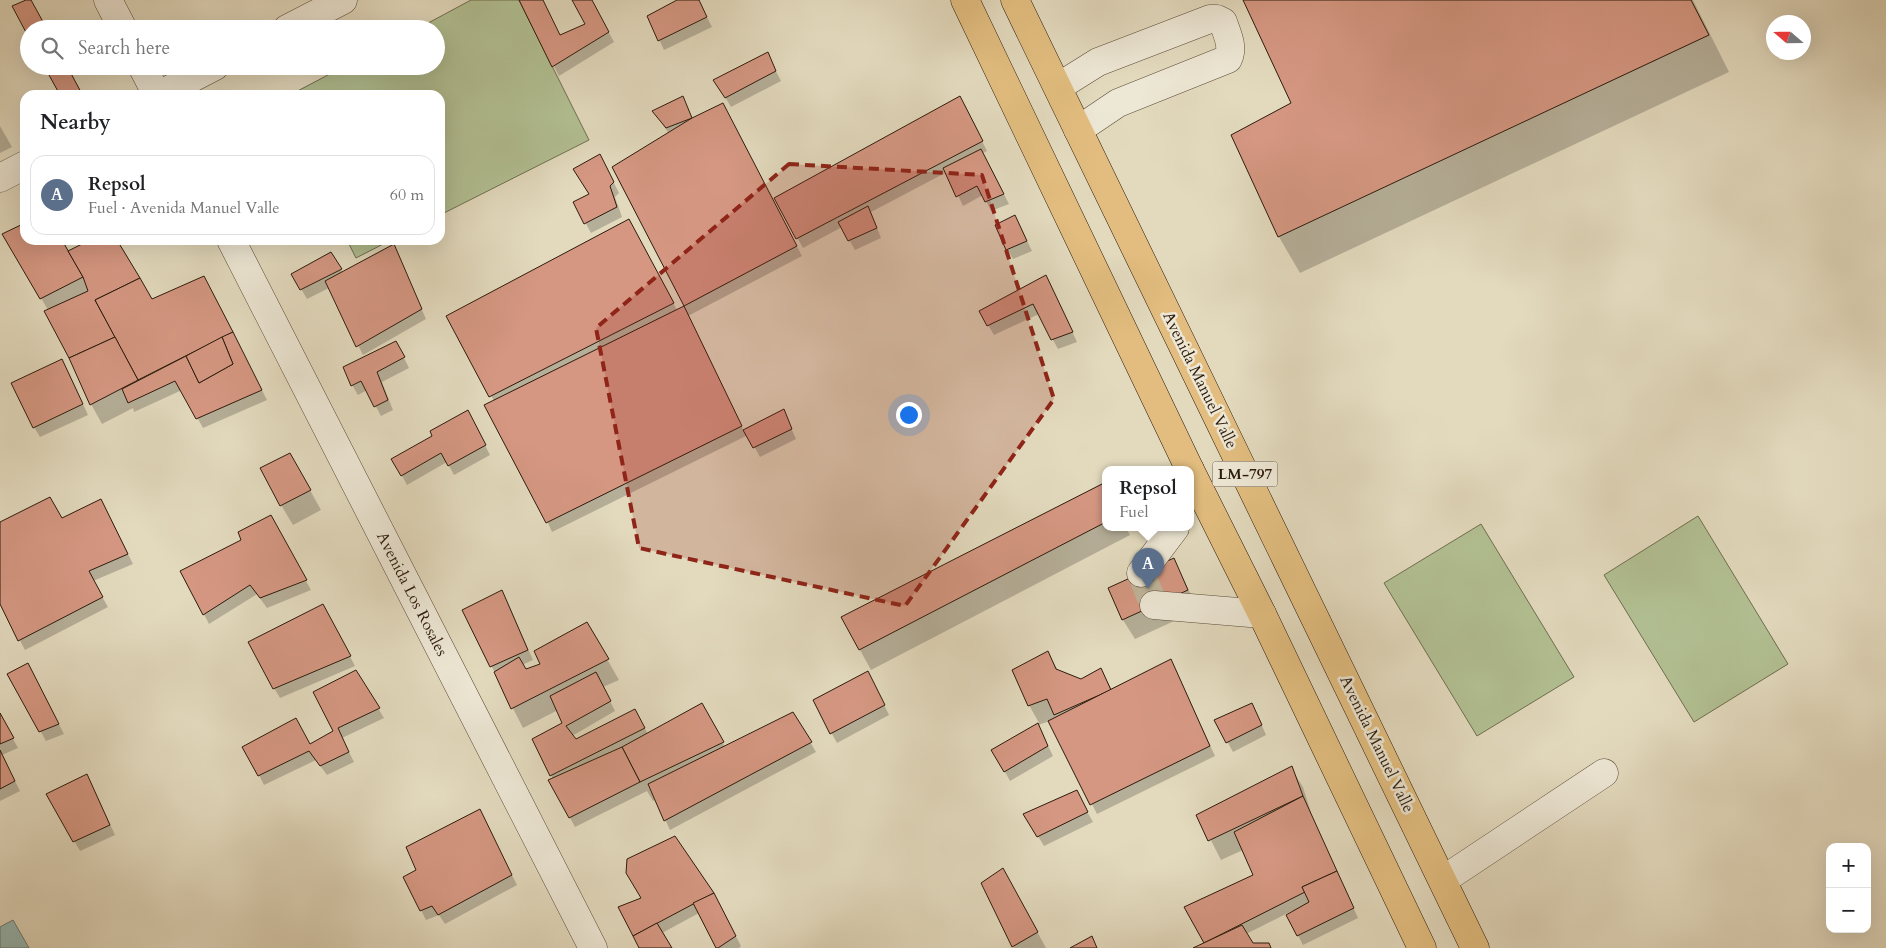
<!DOCTYPE html>
<html lang="en">
<head>
<meta charset="utf-8">
<style>
  body { margin:0; font-family:Cardo,serif; background:#f2f2f2; color:#202124 }
  .controls { position:absolute; right:15px; bottom:15px; display:grid; overflow:hidden; border-radius:10px; box-shadow:0 5px 20px #0002 }
  .controls button { width:45px; height:45px; display:grid; place-items:center; padding:0; border:0; border-bottom:1px solid #e0e0e0; background:#fff; color:#202124; font:25px sans-serif }
  .compass { position:absolute; left:1766px; top:15px; width:45px; height:45px; border-radius:50%; background:#fff; box-shadow:0 5px 20px #0002; rotate:290deg }
  .you { position:absolute; left:908px; top:414px; width:18px; height:18px; margin:-12px; border:4px solid #fff; border-radius:50%; background:#1a73e8; box-shadow:0 0 0 8px #1a73e833 }
  .badge { display:grid; place-items:center; width:32px; height:32px; border-radius:50%; background:#8f2418; color:#fff; font-size:16px; font-weight:700 }
  .pin { position:absolute; translate:-50% -41px; filter:drop-shadow(0 1px 2px #0008) }
  .pin::after { content:''; position:absolute; top:26px; width:18px; height:15px; background:inherit; clip-path:polygon(0 0,100% 0,50% 100%) }
  .popup { position:absolute; left:1102px; top:466px; width:92px; height:65px; box-sizing:border-box; display:grid; place-content:center; border-radius:10px; background:#fff; filter:drop-shadow(0 1px 4px #0005); font-size:16px; white-space:nowrap; color:#757577 }
  .popup b { font-size:19px; color:#202124 }
  .popup::after { content:''; position:absolute; left:50%; top:100%; margin-left:-10px; border:10px solid transparent; border-top-color:#fff }
  .list { margin:0; padding:0; list-style:none }
  h2 { display:flex; justify-content:space-between; align-items:center; height:65px; margin:0; padding:0 20px; font-size:21px }
  h2 small { font-size:16px; font-weight:400; color:#757577 }
  .list li { display:grid; grid-template-columns:32px 1fr auto; gap:15px; align-items:center; box-sizing:border-box; height:80px; margin:0 10px 10px; padding:0 10px; border:1px solid #e0e0e0; border-radius:15px }
  .list b { display:block; font-size:19px; white-space:nowrap }
  .list p { margin:0; font-size:16px; white-space:nowrap; color:#757577 }
  .list em { font-size:16px; font-style:normal; color:#757577 }
  .icon { flex:none; width:28px; height:28px; fill:none; stroke:currentColor; stroke-width:2; stroke-linecap:round; stroke-linejoin:round }
  .map { position:relative; flex:none; width:1886px; height:948px; overflow:hidden }
  .search { position:absolute; background:#fff; box-shadow:0 5px 20px #0002; left:20px; top:20px; width:425px; height:55px; display:flex; align-items:center; gap:12px; box-sizing:border-box; padding:0 18px; border-radius:28px; color:#757577; font-size:19px }
  .panel { position:absolute; background:#fff; box-shadow:0 5px 20px #0002; left:20px; top:90px; width:425px; height:155px; border-radius:15px }
  .map>svg:first-child { display:block }
</style>
</head>
<body>
<div class="map">
<svg width="1886" height="948" viewBox="0 0 1886 948">
  <rect width="100%" height="100%" fill="#e3dabe"/>
  <filter id="stains"><feTurbulence type="fractalNoise" baseFrequency=".004" numOctaves="4"/><feColorMatrix values="0 0 0 0 .2 0 0 0 0 .09 0 0 0 0 .02 0 0 0 .5 -.17"/></filter>
  <radialGradient id="worn" r=".72"><stop offset=".6" stop-color="#630" stop-opacity="0"/><stop offset="1" stop-color="#630" stop-opacity=".3"/></radialGradient>
  <!-- green -->
  <g fill="#b2c093" stroke="#6f6e50">
    <polygon points="471,0 519,0 589,140 440,215 440,95 290,95 345,66 436,66 436,29 417,29"/>
    <polygon points="347,240 391,240 356,258"/>
    <polygon points="1698,516 1788,664 1694,722 1604,575"/>
    <polygon points="1481,524 1574,677 1477,736 1384,583"/>
  </g>
  <!-- water -->
  <polygon fill="#96bab7" stroke="#6c7a73" points="13,920 29,948 0,948 0,927"/>
  <!-- shadow -->
  <g fill="#0003">
    <polygon points="520,0 542,0 560,37 586,24 573,0 591,0 614,42 559,76"/>
    <polygon points="680,0 698,0 712,27 664,50 649,17"/>
    <polygon points="1245,0 1693,0 1729,72 1300,273 1279,237 1232,136 1293,103"/>
    <polygon points="767,54 781,81 731,107 721,90"/>
    <polygon points="682,98 693,119 728,114 802,256 688,316 744,431 783,410 796,439 760,457 748,435 552,532 494,401 448,317 634,231 677,310 685,306 614,168 669,134 654,111"/>
    <polygon points="965,107 987,151 983,153 1009,204 991,211 983,195 963,206 947,172 871,212 881,238 855,250 842,227 803,248 775,198"/>
    <polygon points="0,126 12,147 0,153"/>
    <polygon points="605,165 619,193 615,197 622,217 591,233 575,203 590,195"/>
    <polygon points="25,225 25,240 61,240 68,252 93,240 116,240 152,300 215,297 267,400 203,428 182,390 134,412 133,408 102,424 91,404 48,310 4,234"/>
    <polygon points="1020,226 1032,251 1013,259 1007,249"/>
    <polygon points="394,246 426,319 363,355 329,288 307,299 293,275 331,254 343,273"/>
    <polygon points="1051,286 1077,342 1058,349 1039,314 994,335 988,325"/>
    <polygon points="401,352 409,368 382,382 393,410 381,416 367,390 358,395 352,385"/>
    <polygon points="67,370 88,415 40,437 34,427"/>
    <polygon points="473,422 490,455 454,475 447,462 407,485 393,459"/>
    <polygon points="301,474 321,510 293,525 281,505"/>
    <polygon points="1106,492 1106,528 1126,528 1130,535 871,670 842,617"/>
    <polygon points="106,510 133,564 93,581 108,607 25,650 0,602 0,523 61,519"/>
    <polygon points="271,517 311,590 267,608 257,594 209,624 182,572 243,540"/>
    <polygon points="1173,560 1184,580 1198,610 1135,639 1123,620 1110,589"/>
    <polygon points="507,601 533,660 522,665 526,671 541,664 587,624 619,680 603,687 615,711 572,736 576,741 640,720 648,734 701,705 725,747 793,713 816,752 670,830 656,800 653,801 647,791 575,827 550,781 553,780 551,775 564,724 558,710 523,728 463,610"/>
    <polygon points="328,615 355,666 280,698 274,688"/>
    <polygon points="1048,653 1059,672 1081,680 1101,670 1112,690 1171,661 1215,756 1097,814 1050,721 1038,725 1053,756 1010,781 993,750 1039,723 1029,705"/>
    <polygon points="356,672 384,718 342,738 354,762 327,775 316,760 264,785 259,775 334,731"/>
    <polygon points="33,674 64,734 46,741 9,675"/>
    <polygon points="873,682 889,715 837,743 814,701"/>
    <polygon points="1257,714 1266,735 1233,752 1216,721"/>
    <polygon points="0,715 18,748 2,755 20,791 0,801"/>
    <polygon points="1291,768 1303,787 1312,816 1358,918 1303,945 1288,916 1293,913 1292,911 1246,934 1252,944 1270,948 1196,948 1206,944 1255,875 1243,850 1221,860 1198,815"/>
    <polygon points="92,785 115,835 80,851 48,795"/>
    <polygon points="1076,792 1093,822 1044,846 1025,815"/>
    <polygon points="485,821 517,885 445,924 439,915 426,920 421,910 418,870"/>
    <polygon points="983,883 1014,889 1046,948 1014,948"/>
    <polygon points="642,898 719,904 741,946 739,948 718,948 699,913 662,933 671,948 641,948"/>
  </g>
  <!-- building -->
  <g fill="#d59782" stroke="#2c1b0c">
    <polygon points="26,0 31,0 47,29 29,29 29,38 12,6"/>
    <polygon points="519,0 543,0 560,35 585,24 572,0 592,0 609,32 552,67"/>
    <polygon points="677,0 699,0 707,17 658,41 647,16"/>
    <polygon points="1243,0 1691,0 1709,35 1278,237 1231,135 1291,103"/>
    <polygon points="768,52 776,71 725,98 713,80"/>
    <polygon points="44,66 67,66 82,94 60,95"/>
    <polygon points="683,96 692,118 666,128 652,111"/>
    <polygon points="960,96 983,141 796,239 774,198"/>
    <polygon points="723,103 797,246 684,306 612,167 692,118"/>
    <polygon points="981,149 1004,194 985,202 977,186 956,197 943,168"/>
    <polygon points="600,154 614,182 610,186 617,207 584,224 573,202 589,194 573,169"/>
    <polygon points="868,206 877,228 848,241 838,222"/>
    <polygon points="1015,215 1027,241 1006,250 995,225"/>
    <polygon points="629,219 674,303 489,397 446,316"/>
    <polygon points="25,223 25,240 62,240 83,277 40,299 2,234"/>
    <polygon points="90,240 117,240 140,278 95,300 115,337 69,358 44,311 88,291 83,277 68,251"/>
    <polygon points="394,244 422,309 356,347 325,281"/>
    <polygon points="331,252 342,269 300,290 291,274"/>
    <polygon points="1046,275 1073,332 1051,340 1033,304 987,326 979,311"/>
    <polygon points="204,276 233,332 138,380 95,300 140,278 152,299"/>
    <polygon points="684,306 742,426 546,523 484,405"/>
    <polygon points="233,332 262,390 196,419 175,381 128,403 122,389 186,356 199,383 233,364 222,337"/>
    <polygon points="115,337 138,380 90,405 69,358"/>
    <polygon points="222,337 233,364 199,383 186,356"/>
    <polygon points="396,341 405,357 377,372 388,400 374,407 361,381 351,386 343,367"/>
    <polygon points="62,359 83,404 33,428 11,383"/>
    <polygon points="784,409 792,429 753,448 743,430"/>
    <polygon points="468,410 486,445 448,466 441,453 401,476 391,459 432,436 430,431"/>
    <polygon points="290,453 311,490 280,506 260,468"/>
    <polygon points="1102,484 1106,490 1106,522 859,650 841,617"/>
    <polygon points="50,497 62,518 101,499 128,554 89,571 103,597 18,641 0,604 0,522"/>
    <polygon points="271,515 307,580 260,598 250,585 203,615 180,571 241,540 238,532"/>
    <polygon points="1174,558 1188,590 1122,620 1108,588"/>
    <polygon points="502,590 528,650 490,667 462,610"/>
    <polygon points="323,604 351,656 273,689 248,642"/>
    <polygon points="587,622 609,659 511,709 494,672 519,657 526,669 540,664 534,651"/>
    <polygon points="1048,651 1056,669 1081,679 1101,668 1111,690 1054,715 1047,699 1028,706 1012,670"/>
    <polygon points="1171,659 1210,746 1090,805 1048,721"/>
    <polygon points="28,663 59,724 39,732 7,674"/>
    <polygon points="356,670 380,708 338,728 349,752 320,766 309,751 258,776 242,747 296,718 310,744 333,731 313,692"/>
    <polygon points="868,671 885,705 830,734 813,700"/>
    <polygon points="596,672 611,701 566,726 576,739 635,709 645,728 550,776 532,739 562,723 550,696"/>
    <polygon points="702,703 724,742 640,782 622,747"/>
    <polygon points="1252,703 1262,725 1226,743 1214,720"/>
    <polygon points="793,712 812,742 664,821 648,784"/>
    <polygon points="0,713 14,738 0,744"/>
    <polygon points="1038,723 1048,746 1004,772 991,750"/>
    <polygon points="622,747 640,782 569,818 548,780"/>
    <polygon points="0,750 15,781 0,789"/>
    <polygon points="1292,766 1303,796 1208,841 1196,815"/>
    <polygon points="87,774 110,825 73,842 46,794"/>
    <polygon points="1077,790 1088,812 1037,837 1023,814"/>
    <polygon points="1303,796 1337,871 1302,887 1305,892 1204,943 1184,907 1253,875 1234,832"/>
    <polygon points="480,809 512,875 438,915 432,906 420,911 403,877 416,870 406,847"/>
    <polygon points="675,836 714,893 633,936 618,907 641,898 626,873 627,859"/>
    <polygon points="1003,868 1038,932 1012,947 981,883"/>
    <polygon points="1337,871 1354,908 1297,936 1286,915 1309,902 1302,887"/>
    <polygon points="714,893 736,936 718,948 716,948 693,903"/>
    <polygon points="657,923 672,948 639,948 633,936"/>
    <polygon points="1242,925 1253,943 1269,943 1271,948 1193,948"/>
    <polygon points="1092,936 1097,948 1070,948"/>
  </g>
  <g fill="none" stroke-linecap="round" stroke-linejoin="round">
    <!-- minor-tunnel -->
    <polyline stroke="#beb49a" stroke-width="28" stroke-dasharray="28 14" stroke-linecap="butt" points="1141,573 1154,605"/>
    <!-- minor casing -->
    <g stroke="#5a4b38" stroke-width="29">
      <g id="minor">
        <polyline points="108,0 123,29"/>
        <polyline points="287,29 343,0"/>
        <polyline points="142,66 157,95"/>
        <path d="M1058 87 1098 62 1210 19H1217L1223 22C1227 34 1234 47 1228 59L1118 103 1078 130"/>
        <polyline points="159,95 215,66"/>
        <polyline points="0,178 25,165"/>
        <polyline points="231,240 593,948"/>
        <polyline points="1141,573 1175,528"/>
        <polyline points="1154,605 1262,614"/>
        <polyline points="1443,880 1604,773"/>
      </g>
    </g>
    <!-- major casing -->
    <g stroke="#2c1b0c" stroke-width="29">
      <g id="major">
        <polyline points="965,0 1190,470"/>
        <polyline points="1015,0 1475,948"/>
        <polyline points="1190,470 1262,614 1422,948"/>
      </g>
    </g>
    <!-- minor -->
    <use href="#minor" stroke="#ede7d5" stroke-width="28"/>
    <!-- major -->
    <use href="#major" stroke="#e2bd7f" stroke-width="28"/>
  </g>
  <!-- marked area -->
  <path fill="#8f2418" fill-opacity="0.2" stroke="#8f2418" stroke-width="4" stroke-dasharray="10 6" stroke-linejoin="round" d="M789 164 982 175 1054 399 905 606 639 548 596 328Z"/>
  <g text-anchor="middle" dominant-baseline="central" stroke-width="5" stroke-linejoin="round" paint-order="stroke">
    <!-- shield labels -->
    <rect fill="#ede7d5" stroke="#665848" stroke-width="1" x="1212.5" y="461.5" width="65" height="25" rx="4"/>
    <g font-size="15" font-weight="bold" fill="#2c1b0c">
      <text x="1245" y="474">LM-797</text>
    </g>
    <!-- street labels -->
    <g font-size="16" fill="#2c1b0c" stroke="#ede7d5">
      <text transform="translate(1200 380) rotate(64)">Avenida Manuel Valle</text>
      <text transform="translate(412 594) rotate(63)">Avenida Los Rosales</text>
      <text transform="translate(1377 744) rotate(64)">Avenida Manuel Valle</text>
    </g>
  </g>
  <rect width="100%" height="100%" filter="url(#stains)"/>
  <rect width="100%" height="100%" fill="url(#worn)"/>
</svg>
<div class="controls">
<button>+</button>
<button>−</button>
</div>
<svg class="compass" viewBox="-18 -18 36 36"><path d="M0-13l5 13h-10z" fill="#e53935"/><path d="M0 13l5-13h-10z" fill="#757577"/></svg>
<div class="you"></div>
<div class="pin badge" style="left:1148px;top:589px;background:#5c6f8a">A</div>
<div class="popup"><b>Repsol</b>Fuel</div>
<div class="search"><svg class="icon" aria-label="search" viewBox="0 0 24 24"><circle cx="10" cy="10" r="6"/><path d="M15 15l6 6"/></svg>Search here</div>
<section class="panel">
<h2>Nearby<small></small></h2>
<ul class="list">
<li><span class="badge" style="background:#5c6f8a">A</span><div><b>Repsol</b><p>Fuel · Avenida Manuel Valle</p></div><em>60 m</em></li>
</ul>
</section>
</div>
</body>
</html>
